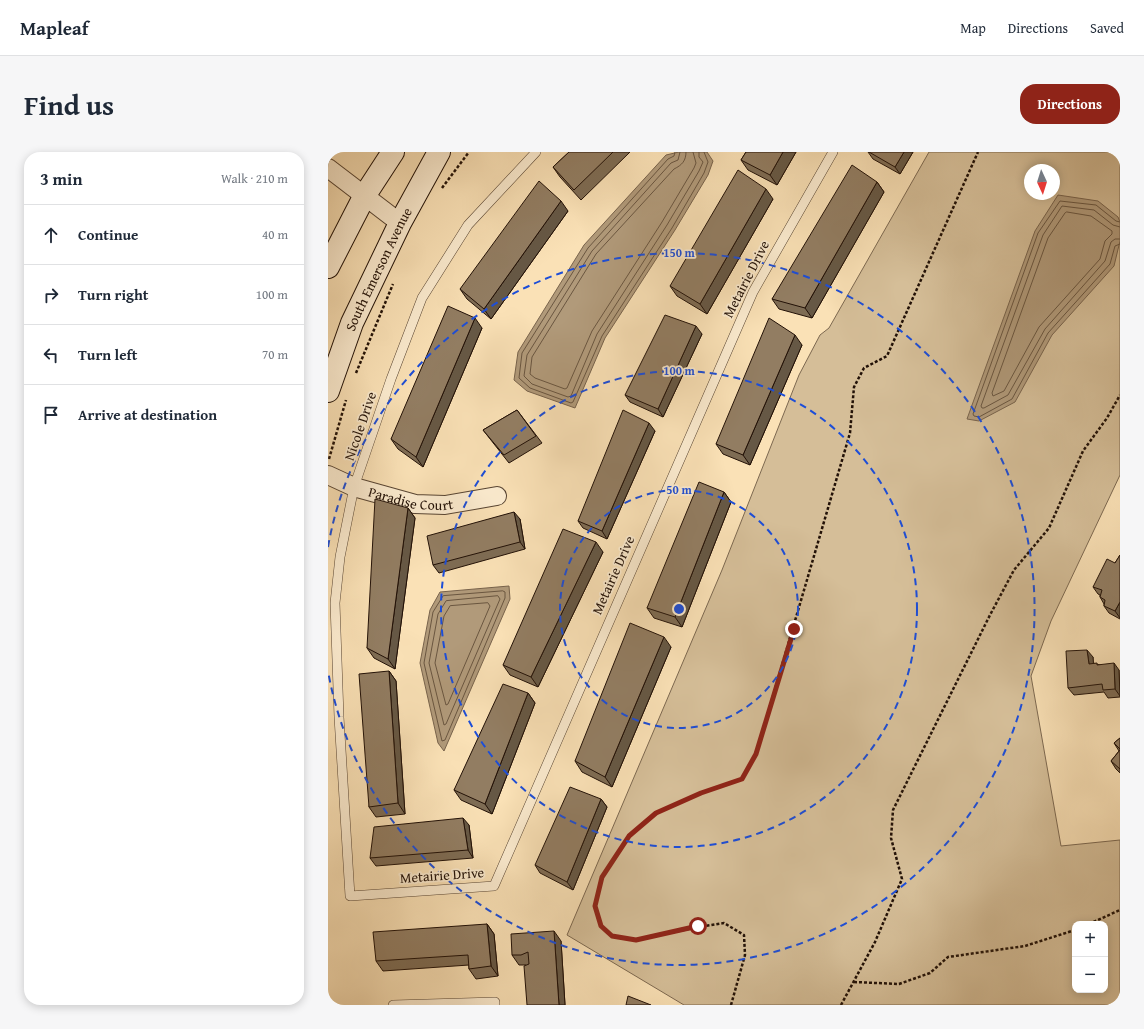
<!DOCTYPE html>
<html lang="en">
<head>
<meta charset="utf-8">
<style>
  body { margin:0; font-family:"Gentium Book Plus",serif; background:#f6f6f7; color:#1f2937 }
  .controls { position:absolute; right:12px; bottom:12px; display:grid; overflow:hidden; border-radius:8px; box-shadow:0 2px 10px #0003 }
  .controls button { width:36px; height:36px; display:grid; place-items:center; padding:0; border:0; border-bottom:1px solid #e0e1e3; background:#fff; color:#1f2937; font:20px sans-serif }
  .compass { position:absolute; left:696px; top:12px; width:36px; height:36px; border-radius:50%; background:#fff; box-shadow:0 2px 10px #0003; rotate:176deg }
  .stop { position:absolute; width:12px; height:12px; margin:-9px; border:3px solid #8f2418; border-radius:50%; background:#fff }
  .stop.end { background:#8f2418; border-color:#fff; box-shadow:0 1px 4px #0008 }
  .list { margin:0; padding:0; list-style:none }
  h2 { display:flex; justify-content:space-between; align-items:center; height:52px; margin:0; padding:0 16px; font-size:17px }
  h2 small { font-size:13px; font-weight:400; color:#747a83 }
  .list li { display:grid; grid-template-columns:26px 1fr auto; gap:12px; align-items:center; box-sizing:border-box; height:60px; padding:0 16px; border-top:1px solid #e0e1e3 }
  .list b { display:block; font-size:15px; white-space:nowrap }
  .list em { font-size:13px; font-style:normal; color:#747a83 }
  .icon { flex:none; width:22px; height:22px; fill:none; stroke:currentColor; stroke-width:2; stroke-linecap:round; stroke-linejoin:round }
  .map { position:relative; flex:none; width:792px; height:853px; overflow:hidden; border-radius:16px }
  header { display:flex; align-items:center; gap:24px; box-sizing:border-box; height:56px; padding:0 20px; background:#fff; border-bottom:1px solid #e0e1e3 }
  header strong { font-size:19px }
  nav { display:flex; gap:22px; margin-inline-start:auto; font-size:14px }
  .intro { display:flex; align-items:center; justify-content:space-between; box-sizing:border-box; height:96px; padding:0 24px }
  h1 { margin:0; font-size:28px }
  .button { padding:10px 18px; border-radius:16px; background:#8f2418; color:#fff; font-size:14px; font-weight:700 }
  main { display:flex; gap:24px; padding:0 24px }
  aside { flex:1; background:#fff; border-radius:16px; box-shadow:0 2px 10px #0003 }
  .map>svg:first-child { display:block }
</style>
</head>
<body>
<header>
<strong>Mapleaf</strong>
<nav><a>Map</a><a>Directions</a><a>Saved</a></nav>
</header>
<div class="intro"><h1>Find us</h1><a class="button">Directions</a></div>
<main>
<aside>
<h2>3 min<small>Walk · 210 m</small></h2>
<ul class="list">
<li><svg class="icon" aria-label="ahead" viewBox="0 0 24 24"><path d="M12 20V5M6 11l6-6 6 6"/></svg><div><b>Continue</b></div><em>40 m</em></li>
<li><svg class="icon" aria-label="right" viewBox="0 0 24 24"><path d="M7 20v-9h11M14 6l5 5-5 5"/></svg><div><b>Turn right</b></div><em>100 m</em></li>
<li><svg class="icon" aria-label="left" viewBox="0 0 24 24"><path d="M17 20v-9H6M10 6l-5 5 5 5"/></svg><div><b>Turn left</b></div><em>70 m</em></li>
<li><svg class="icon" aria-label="arrive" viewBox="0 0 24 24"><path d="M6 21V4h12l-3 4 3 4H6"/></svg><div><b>Arrive at destination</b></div></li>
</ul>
</aside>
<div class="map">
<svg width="792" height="853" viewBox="0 0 792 853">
  <rect width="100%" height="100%" fill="#fae1b6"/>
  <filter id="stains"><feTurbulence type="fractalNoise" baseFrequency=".005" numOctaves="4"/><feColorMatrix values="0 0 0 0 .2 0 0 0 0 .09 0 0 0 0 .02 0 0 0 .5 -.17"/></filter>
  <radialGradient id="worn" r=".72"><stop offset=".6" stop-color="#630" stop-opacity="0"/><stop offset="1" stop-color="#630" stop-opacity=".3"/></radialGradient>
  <!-- green -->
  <path fill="#d5be98" stroke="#7c6850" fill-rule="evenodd" d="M601 0H792V323L723 469 703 524 733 694 792 688V853H356L239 783 394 418 471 223 492 183 501 176ZM702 18H726V42H702ZM747 772H777V838H747Z"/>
  <!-- water -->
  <g fill="#b19a7a" stroke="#78634c">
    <polygon points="351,0 379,0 385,9 380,23 347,78 277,186 247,256 199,239 186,228 190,200 256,93 338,3"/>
    <polygon points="730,43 770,49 790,65 792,70 792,89 786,114 724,183 687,250 651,269 639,267 707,79"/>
    <polygon points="181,434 182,447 116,599 110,591 92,511 102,458 112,440"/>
  </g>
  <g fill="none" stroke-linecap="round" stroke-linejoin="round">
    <!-- shore -->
    <g stroke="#6a5640" stroke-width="1">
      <polyline points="347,0 346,4 340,7 260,96 194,201 191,226 202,236 243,251 245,250 274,184 344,76 376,21 380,10 376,0"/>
      <polyline points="352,0 350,8 343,11 264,99 199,203 196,224 204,232 240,245 243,244 269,182 339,73 371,19 375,10 371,5 371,0"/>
      <path d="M358 0C358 9 354 13 346 17L268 102 204 205 202 222 207 226 237 237 239 236 264 179 334 70 366 16 368 11 365 0"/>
      <polygon points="739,60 763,64 784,79 784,82 777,89 772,107 711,175 676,239 665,244 664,241 720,86 737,61"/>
      <polyline points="792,70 788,69 768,53 732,49 710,81 645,262 646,264 651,265 684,247 720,181 782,112 787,94 792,92"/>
      <polyline points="792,75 785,73 766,58 734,54 715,83 653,254 654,256 656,256 680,243 717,177 777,109 783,90 787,87 792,87"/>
      <polygon points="175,439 177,440 177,446 117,588 114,589 96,511 105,460 115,444"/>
      <polygon points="170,444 172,447 118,572 116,573 101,511 110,462 118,449"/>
      <polygon points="160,451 162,454 120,552 118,553 107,511 116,464 122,454"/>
    </g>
    <!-- lane casing -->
    <g stroke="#584533" stroke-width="10">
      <g id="lane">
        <polyline points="208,0 140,73 94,146 63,227 26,335 12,405 7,451 11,565 22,744 166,734 425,140 505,0"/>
        <polyline points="65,853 167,850 167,853"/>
      </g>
    </g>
    <!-- street casing -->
    <g stroke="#584533" stroke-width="20">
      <g id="street">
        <polyline points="0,16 72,71"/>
        <path id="s1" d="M0 323 26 335 87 352 117 353 169 344"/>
      </g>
    </g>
    <!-- secondary casing -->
    <g stroke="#221107" stroke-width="24">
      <g id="secondary">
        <polyline points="0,115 37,43 65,0"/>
        <path id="s2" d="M0 239 24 171 72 71 111 0"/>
      </g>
    </g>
    <!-- path -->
    <g stroke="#221107" stroke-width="2.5" stroke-dasharray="3 2" stroke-linecap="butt">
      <polyline points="114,36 141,0"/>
      <polyline points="28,221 65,132"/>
      <polyline points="1,307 18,248"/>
      <polyline points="761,772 792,758"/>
      <polyline points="526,830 571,832 602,821 620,805 697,794 747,778"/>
      <polyline points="403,853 417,803 416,783 396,771 370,775 308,788 284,784 273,774 267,755 274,725 301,684 328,661 373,641 414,627 428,602 522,281 526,235 536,216 559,204 650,0"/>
      <polyline points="513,853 547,790 574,727 563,686 565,658 662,463 686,418 721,376 755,299 779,266 792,243"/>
    </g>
    <!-- lane -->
    <use href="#lane" stroke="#fcecd0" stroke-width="9"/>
    <!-- street -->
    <use href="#street" stroke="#fcecd0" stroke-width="18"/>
    <!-- secondary -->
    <use href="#secondary" stroke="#fcecd0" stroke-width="22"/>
  </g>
  <!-- wall -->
  <g fill="#7e6c54" stroke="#221107">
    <polygon points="241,0 302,0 253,48 232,25 225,15"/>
    <polygon points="418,0 468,0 449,33 420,18 413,8"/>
    <polygon points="540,0 585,0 572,22 545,7"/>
    <polygon points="549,30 556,40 484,166 451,157 444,147"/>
    <polygon points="445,47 379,162 349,144 342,134"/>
    <polygon points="240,59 163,167 139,147 132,137"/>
    <polygon points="154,176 95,315 70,297 63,287"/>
    <polygon points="374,182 335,265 302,250 297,243"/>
    <polygon points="474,193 422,313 395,302 388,292"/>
    <polygon points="189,258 214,291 181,311 155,278"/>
    <polygon points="327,279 279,387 255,376 250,369"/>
    <polygon points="396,340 403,350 354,475 326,466 319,456"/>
    <polygon points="80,356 87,366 67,517 46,506 39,496"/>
    <polygon points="192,367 197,397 111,421 105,413"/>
    <polygon points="275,400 210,535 182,523 175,513"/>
    <polygon points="792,403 792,467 781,461 776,454 776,452 772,445 772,443 770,442 765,435 787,411"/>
    <polygon points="343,495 284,635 254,620 247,609"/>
    <polygon points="765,505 765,511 791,518 792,545 780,546 776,540 746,543 740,536"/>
    <polygon points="61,519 68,529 77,662 48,665 41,655"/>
    <polygon points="200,541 207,551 164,662 133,648 126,638"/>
    <polygon points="792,586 792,621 788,617 783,609 791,599 786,591"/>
    <polygon points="273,647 279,655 245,738 212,721 207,713"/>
    <polygon points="141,673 145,706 48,714 42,706"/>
    <polygon points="159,772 166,782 170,824 148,827 141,817 141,813 55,819 48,809"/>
    <polygon points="233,789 237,853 198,813 191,813 184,803"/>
  </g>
  <!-- shaded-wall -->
  <g fill="#665845" stroke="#221107">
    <polygon points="455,0 468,0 449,33 442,23"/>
    <polygon points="576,0 585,0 572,22 567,15"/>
    <polygon points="549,30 556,40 484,166 477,156"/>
    <polygon points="438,37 445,47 379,162 372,152"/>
    <polygon points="233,49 240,59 163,167 156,157"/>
    <polygon points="147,166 154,176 95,315 88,305"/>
    <polygon points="368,174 374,182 335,265 330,257"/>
    <polygon points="467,183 474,193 422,313 415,303"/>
    <polygon points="321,271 327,279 279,387 274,379"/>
    <polygon points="396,340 403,350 354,475 347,465"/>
    <polygon points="80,356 87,366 67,517 60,507"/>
    <polygon points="186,360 192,367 197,397 192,390"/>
    <polygon points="268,390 275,400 210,535 203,525"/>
    <polygon points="792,450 792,466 787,459"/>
    <polygon points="336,485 343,495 284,635 277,625"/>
    <polygon points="759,498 765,505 766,519 761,512"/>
    <polygon points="786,511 791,518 792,544 787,537"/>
    <polygon points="61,519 68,529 77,662 70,651"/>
    <polygon points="200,541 207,551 164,662 157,652"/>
    <polygon points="273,647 279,655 245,738 239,730"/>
    <polygon points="135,666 141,673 145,706 140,698"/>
    <polygon points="159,772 166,782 170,824 163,814"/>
    <polygon points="226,779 233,789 237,853 231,853"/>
  </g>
  <!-- building -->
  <g fill="#927d62" stroke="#221107">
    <polygon points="241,0 285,0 246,38 225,15"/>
    <polygon points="418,0 455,0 442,23 413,8"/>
    <polygon points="541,0 576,0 567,15"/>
    <polygon points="524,13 549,30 477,156 444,147"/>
    <polygon points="410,18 438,37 372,152 342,134"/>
    <polygon points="211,29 233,49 156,157 132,137"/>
    <polygon points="120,154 147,166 88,305 63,287"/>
    <polygon points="337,163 368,174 330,257 297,243"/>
    <polygon points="441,166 467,183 415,303 388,292"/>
    <polygon points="189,258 208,284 176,303 155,278"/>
    <polygon points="295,258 321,271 274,379 250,369"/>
    <polygon points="371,330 396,340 347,465 319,456"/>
    <polygon points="47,347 80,356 60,507 39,496"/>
    <polygon points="186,360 192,390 105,413 99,384"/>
    <polygon points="235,377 268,390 203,525 175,513"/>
    <polygon points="792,403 792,450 787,459 776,454 777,448 772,445 774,438 765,435 779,407 787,411"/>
    <polygon points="302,471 336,485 277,625 247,609"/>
    <polygon points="759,498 761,512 769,511 769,513 786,511 787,537 775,538 774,532 740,536 738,499"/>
    <polygon points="61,519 70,651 41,655 31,522"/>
    <polygon points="175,532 200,541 157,652 126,638"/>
    <polygon points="792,586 792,597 786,591"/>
    <polygon points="792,598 792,617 783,609"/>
    <polygon points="242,635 273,647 239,730 207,713"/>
    <polygon points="135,666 140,698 42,706 46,675"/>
    <polygon points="159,772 163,814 141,817 140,803 48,809 45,780"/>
    <polygon points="226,779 231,853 199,853 196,814 201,812 200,800 193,803 184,803 183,782"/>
    <polygon points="300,844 323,853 298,853"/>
  </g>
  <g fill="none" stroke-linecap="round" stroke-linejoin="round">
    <!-- route -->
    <polyline stroke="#8f2418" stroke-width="5" points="370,774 308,788 284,784 273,774 267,754 274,725 301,684 328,661 373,641 414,627 428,602 466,477"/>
  </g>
  <!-- distance rings -->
  <g fill="none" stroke="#1d4ed8" stroke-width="2" stroke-dasharray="7 5">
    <circle cx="351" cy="457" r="119"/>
    <circle cx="351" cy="457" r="238"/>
    <path d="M0 395A356 356 0 1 1 0 519"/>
  </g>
  <g text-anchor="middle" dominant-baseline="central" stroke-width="3.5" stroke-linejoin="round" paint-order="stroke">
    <!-- street labels -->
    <g font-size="14" fill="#221107" stroke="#fcecd0">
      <text stroke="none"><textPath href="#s2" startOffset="132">South Emerson Avenue</textPath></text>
      <text transform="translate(418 127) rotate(-63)">Metairie Drive</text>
      <text transform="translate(32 274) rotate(-71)">Nicole Drive</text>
      <text stroke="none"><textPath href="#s1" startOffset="87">Paradise Court</textPath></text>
      <text transform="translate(285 423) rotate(-66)">Metairie Drive</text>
      <text transform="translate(114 723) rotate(-4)">Metairie Drive</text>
    </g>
  </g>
  <circle cx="351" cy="457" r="6" fill="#1d4ed8" stroke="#fcecd0" stroke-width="2"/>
  <g font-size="12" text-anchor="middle" font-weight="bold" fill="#1d4ed8" stroke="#fcecd0" stroke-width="3.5" stroke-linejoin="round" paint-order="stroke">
    <text x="351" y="105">150 m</text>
    <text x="351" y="223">100 m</text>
    <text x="351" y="342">50 m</text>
  </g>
  <rect width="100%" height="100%" filter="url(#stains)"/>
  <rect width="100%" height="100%" fill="url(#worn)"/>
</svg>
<div class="controls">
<button>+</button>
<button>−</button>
</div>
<svg class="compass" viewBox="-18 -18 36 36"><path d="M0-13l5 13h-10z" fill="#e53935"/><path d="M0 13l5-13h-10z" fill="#747a83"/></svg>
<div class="stop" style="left:370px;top:774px"></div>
<div class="stop end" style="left:466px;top:477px"></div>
</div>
</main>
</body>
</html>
